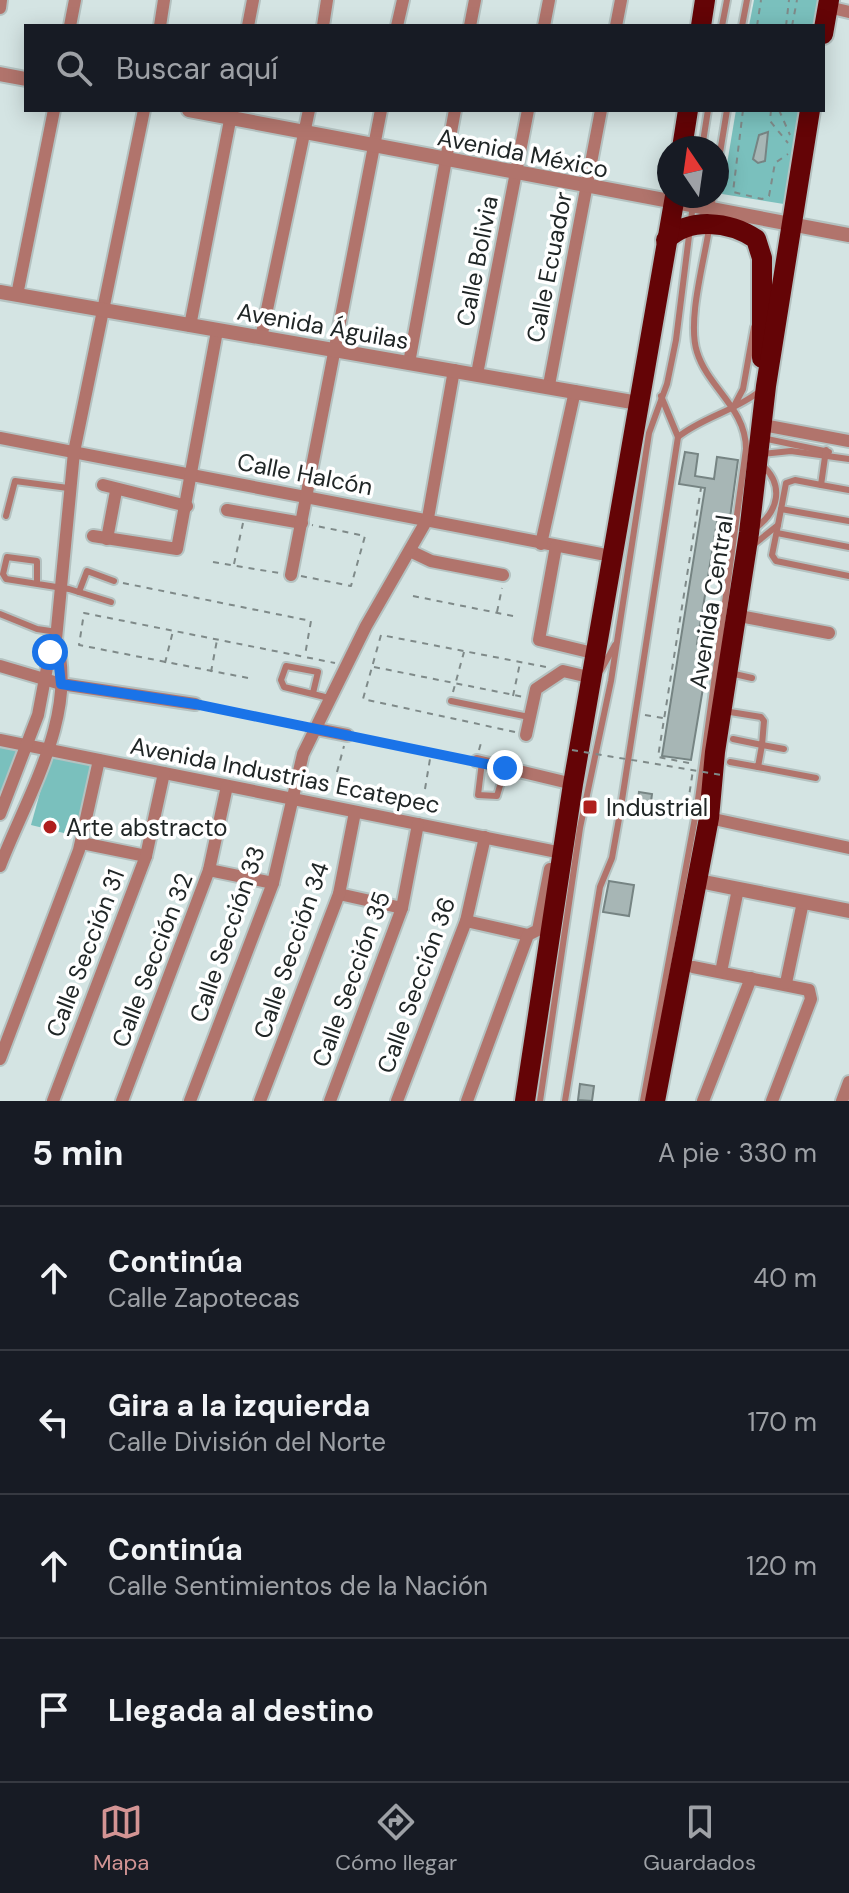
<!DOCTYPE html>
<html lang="es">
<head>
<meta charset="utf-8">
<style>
  body { margin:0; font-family:"DM Sans",sans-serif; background:#20242c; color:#f1f3f6 }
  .compass { position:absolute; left:657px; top:136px; width:72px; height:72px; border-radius:50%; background:#171b24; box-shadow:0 4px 20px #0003; rotate:347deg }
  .stop { position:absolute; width:24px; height:24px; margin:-18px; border:6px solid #1a73e8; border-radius:50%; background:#fff }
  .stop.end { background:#1a73e8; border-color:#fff; box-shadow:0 2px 8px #0008 }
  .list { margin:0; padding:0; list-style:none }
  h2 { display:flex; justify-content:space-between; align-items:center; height:104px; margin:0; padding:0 32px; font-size:34px }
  h2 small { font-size:26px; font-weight:400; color:#9ea1a6 }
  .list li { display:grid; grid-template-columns:52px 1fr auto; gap:24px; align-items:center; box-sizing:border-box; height:144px; padding:0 32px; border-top:2px solid #363941 }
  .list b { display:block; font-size:30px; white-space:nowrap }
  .list p { margin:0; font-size:26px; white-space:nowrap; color:#9ea1a6 }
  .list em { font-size:26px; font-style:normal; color:#9ea1a6 }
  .icon { flex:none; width:44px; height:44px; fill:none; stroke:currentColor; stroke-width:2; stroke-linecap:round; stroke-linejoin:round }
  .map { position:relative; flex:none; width:849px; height:1101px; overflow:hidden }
  .search { position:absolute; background:#171b24; box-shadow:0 4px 20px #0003; left:24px; right:24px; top:24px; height:88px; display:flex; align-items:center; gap:20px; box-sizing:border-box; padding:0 28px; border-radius:0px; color:#9ea1a6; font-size:30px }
  .sheet { height:680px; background:#171b24 }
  nav { display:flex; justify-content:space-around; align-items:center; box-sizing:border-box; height:112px; border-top:2px solid #363941; background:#171b24; font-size:22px; color:#9ea1a6 }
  nav a { display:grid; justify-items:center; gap:4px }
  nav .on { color:#d39494 }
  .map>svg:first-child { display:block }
</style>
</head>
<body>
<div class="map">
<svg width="849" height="1101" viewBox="0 0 849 1101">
  <rect width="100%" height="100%" fill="#d4e4e3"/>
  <!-- green -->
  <g fill="#7ac0bd">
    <polygon points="754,0 823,0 819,26 749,26"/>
    <polygon points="736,110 805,110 790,205 722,194"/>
    <polygon points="0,744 19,748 0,800"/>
    <polygon points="51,753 95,765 76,836 31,825"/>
  </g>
  <!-- building -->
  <g fill="#a7b6b5" stroke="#768483" stroke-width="2">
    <polygon points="768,132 765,161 758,163 753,159 759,135"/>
    <polygon points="685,452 698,454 695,476 714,479 717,457 738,460 730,518 718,516 697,644 710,646 691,760 662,756 705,488 679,484"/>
    <polygon points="639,792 652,794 649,817 636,815"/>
    <polygon points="609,881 634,885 629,916 603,912"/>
    <polygon points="580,1084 594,1086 592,1101 578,1100"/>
  </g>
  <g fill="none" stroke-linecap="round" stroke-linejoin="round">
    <!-- service casing -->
    <g stroke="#b4c2c1" stroke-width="10">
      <g id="service">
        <polyline points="722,26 727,0"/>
        <polyline points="742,26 747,0"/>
        <polyline points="702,148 708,110"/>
        <polyline points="717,171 727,110"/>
        <polyline points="711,210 713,196"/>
        <path d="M661 396 678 437C703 417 735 411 760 391"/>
        <polyline points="733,408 743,389 754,327"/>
        <polyline points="762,438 829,452"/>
        <polyline points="761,454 791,451 849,459"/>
        <polyline points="821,485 849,490"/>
        <polyline points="781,509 849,521"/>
        <polyline points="6,516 15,481 68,488"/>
        <polyline points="778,525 772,555 776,561 849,576"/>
        <path d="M754 529C779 512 785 485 761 464"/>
        <polyline points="777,533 849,547"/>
        <polyline points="752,546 778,525 786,483 795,480 821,485 826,450"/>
        <polyline points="37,584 37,561 7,557 3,574 6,579 69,589 111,602"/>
        <polyline points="79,592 87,571 114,581"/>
        <polyline points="0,614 37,629 57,632"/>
        <polyline points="601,670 615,645"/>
        <polyline points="730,673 752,678"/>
        <polyline points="313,693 318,672 286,666 281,680 284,687 329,698"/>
        <polyline points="451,701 529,717"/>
        <polyline points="724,711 761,717 764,721 762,745 733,739"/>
        <polyline points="482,762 478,795 497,796 505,768"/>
        <polyline points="730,762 758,767 762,745 784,749"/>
        <polyline points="758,767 816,778"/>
        <polyline points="540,1101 580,828 611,681 649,433 667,384 676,340 694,196"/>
        <polyline points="565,1101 600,887 612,858 620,813 678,437"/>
        <path d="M643 1101 697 807 746 449C746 408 708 388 697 352 687 321 704 262 709 229"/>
      </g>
    </g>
    <!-- minor casing -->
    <g stroke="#b4c2c1" stroke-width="16">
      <g id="minor">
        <polyline points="828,7 849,12"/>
        <polyline points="0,8 1,0"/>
        <polyline points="70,26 75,0"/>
        <polyline points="160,26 164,0"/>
        <polyline points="248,26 253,0"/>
        <polyline points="323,26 327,0"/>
        <polyline points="397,26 403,0"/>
        <polyline points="470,26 475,0"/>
        <polyline points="544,26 549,0"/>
        <polyline points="616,26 621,0"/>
        <polyline points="17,295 54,110"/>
        <polyline points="190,326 232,110"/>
        <polyline points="261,338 309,110"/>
        <polyline points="409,363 455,110"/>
        <polyline points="477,374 528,110"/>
        <polyline points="549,385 601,110"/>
        <polyline points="763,425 849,441"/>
        <polyline points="0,438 601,554"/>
        <polyline points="103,485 187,506"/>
        <polyline points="227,510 302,523"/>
        <polyline points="93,536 177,549 217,331"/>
        <polyline points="107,539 116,491"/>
        <polyline points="541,544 575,391"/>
        <polyline points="556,546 539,640 597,654"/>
        <polyline points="410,551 431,561 503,575"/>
        <polyline points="291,575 381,110"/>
        <polyline points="734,615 829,633"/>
        <polyline points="0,666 61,684 195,704"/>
        <polyline points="316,729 347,735"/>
        <polyline points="526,735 536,689 563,671 593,678"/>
        <polyline points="0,740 562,853"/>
        <polyline points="477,761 573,784"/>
        <polyline points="0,814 38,715 50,652 56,639"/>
        <polyline points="709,818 849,848"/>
        <polyline points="82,843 146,856"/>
        <path d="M0 866C26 798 79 714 56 639L74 452 144 110"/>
        <polyline points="209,870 273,883"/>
        <polyline points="339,894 402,908"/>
        <polyline points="466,921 528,935"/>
        <polyline points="693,967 809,990 811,999 772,1101"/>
        <polyline points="721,972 738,889"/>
        <polyline points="786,983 803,902"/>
        <polyline points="0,1059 79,850 99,760"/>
        <polyline points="53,1101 146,856 164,773"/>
        <polyline points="122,1101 209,870 227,786"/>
        <polyline points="190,1101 273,883 303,754 366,626 428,518 454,370"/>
        <polyline points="260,1101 339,894 355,812"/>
        <polyline points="330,1101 402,908 418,824"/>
        <polyline points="397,1101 466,921 485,837"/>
        <polyline points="467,1101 528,935 538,930 550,869"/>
        <polyline points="703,1101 751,978"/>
        <polyline points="842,1101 849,1082"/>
      </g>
    </g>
    <!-- tertiary casing -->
    <g stroke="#b4c2c1" stroke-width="18">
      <g id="tertiary">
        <polyline points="0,74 26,79"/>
        <polyline points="189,110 849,235"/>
        <polyline points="0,292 638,403"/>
        <polyline points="699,881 849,911"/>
      </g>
    </g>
    <!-- trunk casing -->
    <g stroke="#b4c2c1" stroke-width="24">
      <g id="trunk">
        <polyline points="701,26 705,0"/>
        <polyline points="823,34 829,0"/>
        <polyline points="682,148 688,110"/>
        <path d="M666 240C689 217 729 221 756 239L762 258V358"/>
        <polyline points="525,1101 573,784 675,196"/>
        <polyline points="655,1101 709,818 715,752 749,533 766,386 810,110"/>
      </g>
    </g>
    <!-- path -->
    <g stroke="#7f8a89" stroke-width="2" stroke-dasharray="6 6" stroke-linecap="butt">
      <polyline points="757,26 761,0"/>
      <polyline points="786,26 789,0"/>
      <polyline points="792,26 797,0"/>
      <polyline points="743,110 733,192 762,199 769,196 775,163 788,154"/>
      <polyline points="771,110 770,121 788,143"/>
      <polyline points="779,110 790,135"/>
      <polyline points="213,562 279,573"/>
      <polyline points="234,564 243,523"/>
      <polyline points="301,576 351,586 365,536 312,525"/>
      <polyline points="123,583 311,621 305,655"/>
      <polyline points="413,596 518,617"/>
      <polyline points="497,612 502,588"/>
      <polyline points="165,663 173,631"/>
      <polyline points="374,667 524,697"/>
      <polyline points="211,672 217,640"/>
      <polyline points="248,678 79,645 84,613 335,663"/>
      <polyline points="453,692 464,652"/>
      <polyline points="513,696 520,663"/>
      <polyline points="208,707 303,727"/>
      <polyline points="645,715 663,718"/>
      <polyline points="515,732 363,699 381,635 546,667"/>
      <polyline points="357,737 465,758"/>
      <polyline points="479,750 481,743"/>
      <polyline points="689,763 658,757 701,488"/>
      <polyline points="337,772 344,746"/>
      <polyline points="425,789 431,753"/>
      <polyline points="686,816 693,770"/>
    </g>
    <!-- service -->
    <use href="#service" stroke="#b1746c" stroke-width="6"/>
    <!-- minor -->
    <use href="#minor" stroke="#b1746c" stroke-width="12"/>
    <!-- tertiary -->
    <use href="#tertiary" stroke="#b1746c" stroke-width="14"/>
    <!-- trunk -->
    <use href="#trunk" stroke="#640406" stroke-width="20"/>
    <!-- path-bridge -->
    <polyline stroke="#7f8a89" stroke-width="2" stroke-dasharray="6 6" stroke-linecap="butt" points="572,750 722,775"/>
  </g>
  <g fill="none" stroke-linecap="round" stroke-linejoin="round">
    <!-- route -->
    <polyline stroke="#1a73e8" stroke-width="10" points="50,652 56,639 61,684 195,704 505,768"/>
  </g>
  <!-- markers -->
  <g fill="#af1f1d" stroke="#fff" stroke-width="3">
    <rect x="582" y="799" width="16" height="16" rx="4"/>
    <circle cx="50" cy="827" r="8"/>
  </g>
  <g text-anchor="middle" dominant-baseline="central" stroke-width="7" stroke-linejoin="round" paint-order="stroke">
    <!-- street labels -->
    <g font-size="24" fill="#202626" stroke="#fff">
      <text transform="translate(523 153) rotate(11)">Avenida México</text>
      <text transform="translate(477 261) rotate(-79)">Calle Bolivia</text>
      <text transform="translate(549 267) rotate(-79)">Calle Ecuador</text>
      <text transform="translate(323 326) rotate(10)">Avenida Águilas</text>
      <text transform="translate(305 474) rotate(11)">Calle Halcón</text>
      <text transform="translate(711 602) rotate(-81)">Avenida Central</text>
      <text transform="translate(285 775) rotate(11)">Avenida Industrias Ecatepec</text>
      <text transform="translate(227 934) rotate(-71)">Calle Sección 33</text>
      <text transform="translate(291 950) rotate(-71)">Calle Sección 34</text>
      <text transform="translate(85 953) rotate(-69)">Calle Sección 31</text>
      <text transform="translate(152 960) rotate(-69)">Calle Sección 32</text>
      <text transform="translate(351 979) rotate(-70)">Calle Sección 35</text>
      <text transform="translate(416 985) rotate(-70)">Calle Sección 36</text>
    </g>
    <!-- poi labels -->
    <g font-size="24" fill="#202626" stroke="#fff" text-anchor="start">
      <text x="606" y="807">Industrial</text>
      <text x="66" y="827">Arte abstracto</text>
    </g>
  </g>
</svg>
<svg class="compass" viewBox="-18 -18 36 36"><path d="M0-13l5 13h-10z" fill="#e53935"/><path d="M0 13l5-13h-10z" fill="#9ea1a6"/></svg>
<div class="stop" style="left:50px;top:652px"></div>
<div class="stop end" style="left:505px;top:768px"></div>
<div class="search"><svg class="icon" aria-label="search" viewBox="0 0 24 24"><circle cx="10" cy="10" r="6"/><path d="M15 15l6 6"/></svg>Buscar aquí</div>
</div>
<section class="sheet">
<h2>5 min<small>A pie · 330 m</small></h2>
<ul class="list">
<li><svg class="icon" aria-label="ahead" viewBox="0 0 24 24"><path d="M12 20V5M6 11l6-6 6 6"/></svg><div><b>Continúa</b><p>Calle Zapotecas</p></div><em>40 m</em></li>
<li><svg class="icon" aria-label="left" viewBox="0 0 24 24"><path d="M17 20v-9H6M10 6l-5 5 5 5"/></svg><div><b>Gira a la izquierda</b><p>Calle División del Norte</p></div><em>170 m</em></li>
<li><svg class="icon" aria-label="ahead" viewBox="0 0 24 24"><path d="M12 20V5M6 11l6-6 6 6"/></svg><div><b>Continúa</b><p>Calle Sentimientos de la Nación</p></div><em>120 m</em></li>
<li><svg class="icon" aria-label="arrive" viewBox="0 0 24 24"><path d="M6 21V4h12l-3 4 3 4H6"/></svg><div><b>Llegada al destino</b></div></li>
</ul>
</section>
<nav>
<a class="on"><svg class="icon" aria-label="map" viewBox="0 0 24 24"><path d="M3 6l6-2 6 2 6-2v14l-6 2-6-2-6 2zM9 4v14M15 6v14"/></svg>Mapa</a>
<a><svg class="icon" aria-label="directions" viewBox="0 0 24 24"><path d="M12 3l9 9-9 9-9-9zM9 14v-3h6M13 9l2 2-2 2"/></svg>Cómo llegar</a>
<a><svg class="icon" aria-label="saved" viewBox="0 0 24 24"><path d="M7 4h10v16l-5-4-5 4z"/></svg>Guardados</a>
</nav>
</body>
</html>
